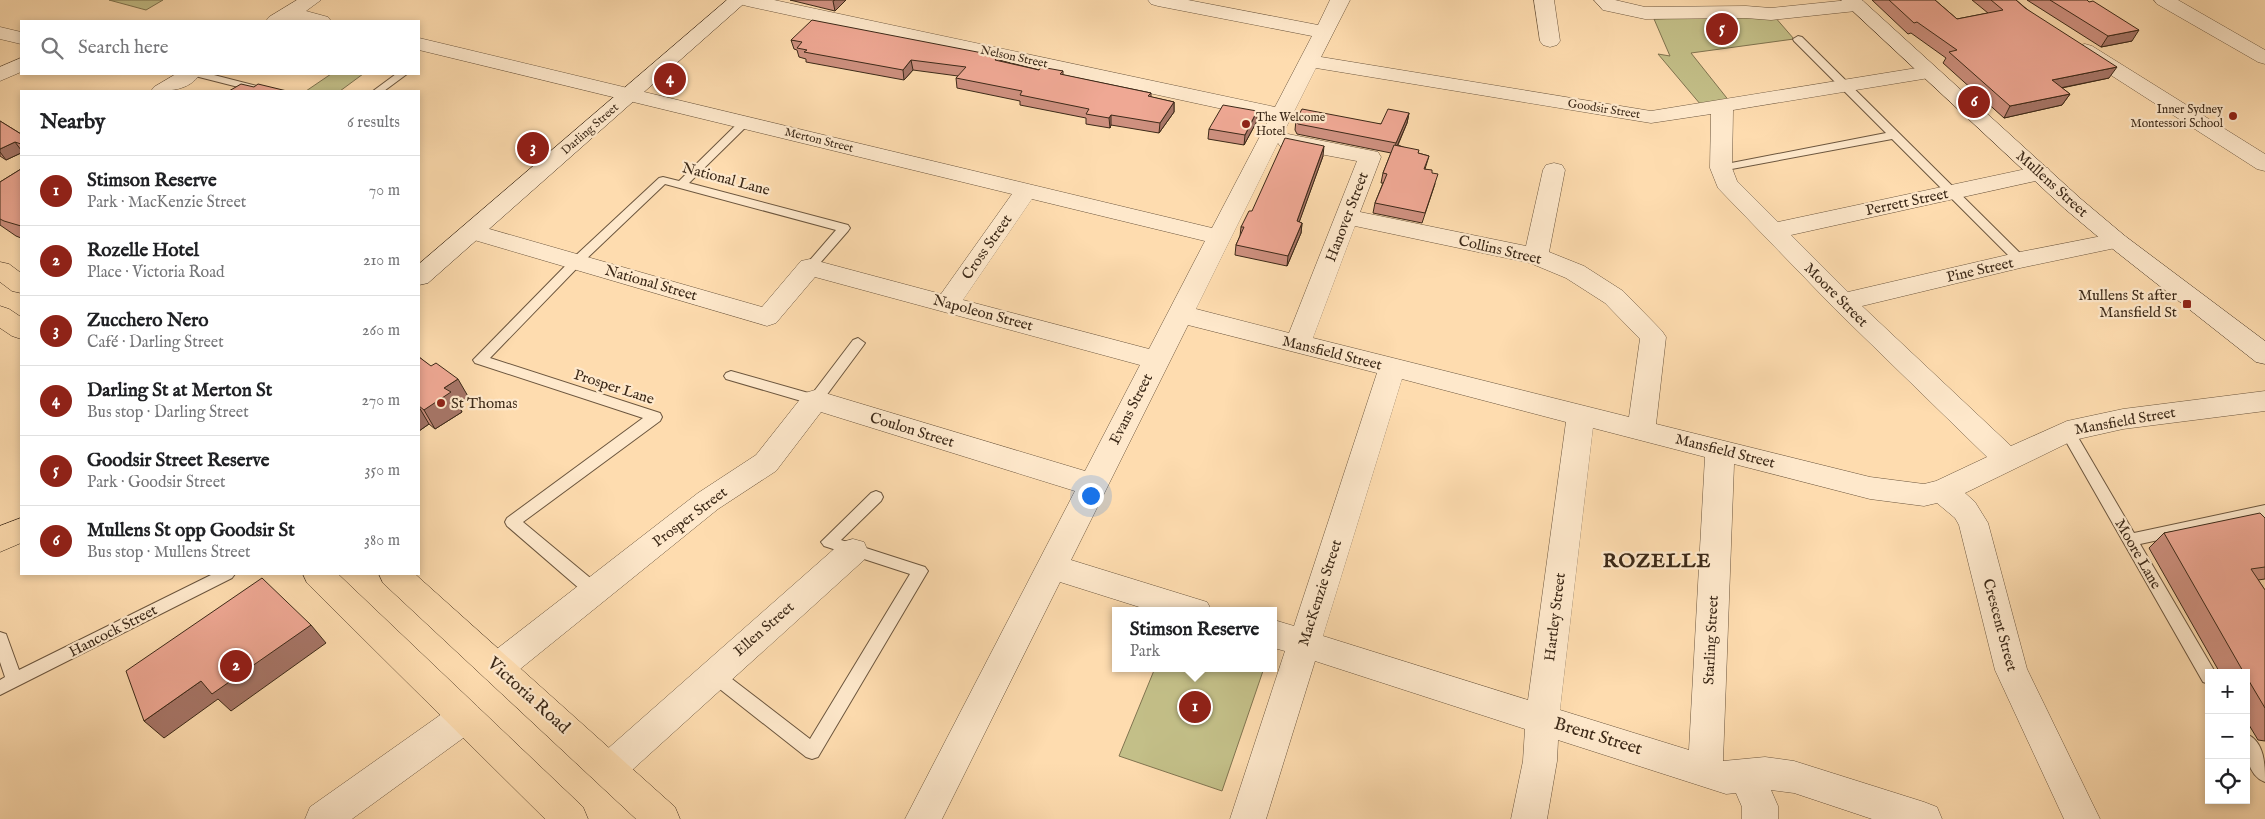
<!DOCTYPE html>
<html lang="en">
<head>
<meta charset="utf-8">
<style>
  body { margin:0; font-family:"IM FELL English",serif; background:#f6f6f6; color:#202124 }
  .controls { position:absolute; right:15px; bottom:15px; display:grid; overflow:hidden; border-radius:0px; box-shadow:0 2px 8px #0003 }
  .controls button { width:45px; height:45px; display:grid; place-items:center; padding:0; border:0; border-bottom:1px solid #e0e0e0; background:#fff; color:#202124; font:25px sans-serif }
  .you { position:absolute; left:1090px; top:495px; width:18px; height:18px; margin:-12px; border:4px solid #fff; border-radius:50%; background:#1a73e8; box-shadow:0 0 0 8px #1a73e833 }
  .badge { display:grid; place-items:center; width:32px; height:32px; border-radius:50%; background:#8f2418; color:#fff; font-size:16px; font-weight:700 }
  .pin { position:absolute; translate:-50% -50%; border:2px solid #fff; box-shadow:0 1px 5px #0006 }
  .popup { position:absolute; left:1112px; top:607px; width:165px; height:65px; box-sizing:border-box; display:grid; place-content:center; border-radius:0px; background:#fff; filter:drop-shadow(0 1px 4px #0005); font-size:16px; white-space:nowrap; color:#757577 }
  .popup b { font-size:19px; color:#202124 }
  .popup::after { content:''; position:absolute; left:50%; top:100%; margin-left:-10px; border:10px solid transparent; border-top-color:#fff }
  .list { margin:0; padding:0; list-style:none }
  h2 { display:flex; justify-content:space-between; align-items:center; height:65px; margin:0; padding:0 20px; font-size:21px }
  h2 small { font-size:16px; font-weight:400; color:#757577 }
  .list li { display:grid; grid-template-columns:32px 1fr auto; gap:15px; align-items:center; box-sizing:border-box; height:70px; padding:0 20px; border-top:1px solid #e0e0e0 }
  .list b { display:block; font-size:19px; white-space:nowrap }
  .list p { margin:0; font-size:16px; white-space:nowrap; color:#757577 }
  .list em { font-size:16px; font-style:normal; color:#757577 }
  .icon { flex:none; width:28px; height:28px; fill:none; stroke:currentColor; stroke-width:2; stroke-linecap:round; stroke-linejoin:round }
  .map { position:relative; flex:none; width:2265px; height:819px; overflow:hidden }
  .search { position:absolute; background:#fff; box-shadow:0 2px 8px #0003; left:20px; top:20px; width:400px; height:55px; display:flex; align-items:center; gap:12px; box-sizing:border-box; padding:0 18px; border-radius:0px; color:#757577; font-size:19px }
  .panel { position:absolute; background:#fff; box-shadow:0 2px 8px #0003; left:20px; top:90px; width:400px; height:485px; border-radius:0px }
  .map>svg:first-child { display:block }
</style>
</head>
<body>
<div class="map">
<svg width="2265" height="819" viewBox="0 0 2265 819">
  <rect width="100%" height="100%" fill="#fedcaf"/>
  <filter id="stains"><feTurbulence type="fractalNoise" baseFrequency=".004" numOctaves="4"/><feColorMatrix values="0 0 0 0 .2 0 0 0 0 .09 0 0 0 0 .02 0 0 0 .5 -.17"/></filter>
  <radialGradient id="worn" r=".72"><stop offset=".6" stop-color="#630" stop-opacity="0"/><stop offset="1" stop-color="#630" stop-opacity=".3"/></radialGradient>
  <!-- green -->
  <g fill="#c3bf88" stroke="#807450">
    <polygon points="109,0 163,0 146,10"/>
    <polygon points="1753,15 1774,16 1794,39 1691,53 1730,102 1701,105 1658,54 1670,56 1654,19"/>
    <polygon points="331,74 363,74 340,91 306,91"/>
    <polygon points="1155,668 1264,668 1222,791 1119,756"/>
  </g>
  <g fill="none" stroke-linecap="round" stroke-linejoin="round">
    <!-- lane casing -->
    <g stroke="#6c563e" stroke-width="2">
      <g id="lane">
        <polygon points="1798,36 1802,37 2024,257 2026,260 2024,263 2016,263 1892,139 1721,171 1717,170 1715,168 1721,165 1886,133 1794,41 1793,39"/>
        <polygon points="194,74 210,74 269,89 270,91 254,91 195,76"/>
        <polygon points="396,74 407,74 384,91 373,91"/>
        <polygon points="745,119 749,120 749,124 689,183 848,225 850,228 848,231 814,270 810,271 804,267 836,230 665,184 581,264 490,358 660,413 662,417 660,421 523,522 600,586 602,591 600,596 594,597 588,596 507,526 505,522 507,518 643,418 475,363 473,360 573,258 659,178 663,177 679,181 741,120"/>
        <polygon points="858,338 865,343 863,346 820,404 815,405 726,379 724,376 726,373 731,371 812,394 853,340"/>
        <polygon points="2067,426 2072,427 2134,533 2265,505 2265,517 2140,544 2215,672 2209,673 2209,684 2203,682 2060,431 2062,427"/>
        <polygon points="876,491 881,493 883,497 881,501 841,540 925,567 928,571 818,757 812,759 806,757 707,679 705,674 707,669 713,667 719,669 810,739 910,574 824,546 821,542 871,493"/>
        <polygon points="213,574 235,574 232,578 0,695 0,680 5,677 0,662 0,632 6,634 19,670"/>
        <path d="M2246 734C2265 741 2265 766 2265 782 2246 775 2246 751 2246 734Z"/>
      </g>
    </g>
    <!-- street casing -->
    <g stroke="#6c563e" stroke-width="1">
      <g id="street">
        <polygon points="297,0 321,0 306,11 328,17 331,21 266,21 269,17"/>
        <path d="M737 0H774L1275 107 1312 36 1158 6 1151 4 1148 0H1188L1318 25 1330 0H1350L1321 57 1651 111 1929 66 1936 68 1939 72 1936 76 1929 78 1733 110 1732 168 1737 181 1778 222 2040 166 2048 168 2051 173 2048 178 2040 180 1791 235 1848 292 2020 252 2117 233 2125 236 2129 241 2125 246 2020 268 1862 306 2011 446 2067 421 2123 409 2265 391V411L2123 429 2074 440 1965 493 1975 502 1988 523 2027 669 2100 819H2064L1995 670 1959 525 1955 518 1937 503 1924 506 1870 499 1734 464 1723 761 1765 757 1794 761 1924 802 1937 807 1942 819H1872L1794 793 1771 790 1778 806V819H1742V807L1736 793 1726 794 1558 740 1557 761 1547 819H1511L1523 761 1525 729 1315 661 1266 819H1230L1285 651 1274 648V620L1294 626 1377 373 1188 325 1071 560 1207 602 1212 611H1152L1060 582 942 819H905L1075 491 821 412 776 471 718 509 509 678 497 682 485 678 481 668 485 658 698 493 756 455 805 393 815 390 1085 471 1140 365 815 277 776 323 767 326 464 237 460 232 464 227 472 224 762 307 801 261 810 259 941 294 1012 194 419 50V38L1212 228 1269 119 747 6 740 4ZM1316 68 1651 123 1711 114 1710 168 1718 188 1834 308 1987 457 1936 481 1924 484 1870 477 1656 424 1666 337 1662 331 1623 291 1584 266 1549 252 1565 170 1562 165 1554 163 1546 165 1543 170 1526 246 1360 212 1381 157 1378 152 1288 134 1282 136ZM1278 143 1280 146 1288 148 1357 161 1289 333 1196 309ZM1032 199 1205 241 1149 349 963 300ZM1355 226 1530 263 1566 278 1605 303 1640 339 1629 417 1313 338ZM1402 379 1566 422 1528 700 1323 636ZM1593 428 1705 457 1689 750 1560 710Z"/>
        <polygon points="1534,0 1554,0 1560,41 1557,45 1550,47 1543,45 1540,41"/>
        <polygon points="1594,0 1615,0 1645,7 1746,6 1771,8 1849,0 1863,1 1866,5 1863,9 1856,11 1771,20 1746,18 1645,19 1603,10"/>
        <polygon points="2154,0 2178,0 2265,50 2265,64 2258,62 2157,4"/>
        <polygon points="0,27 21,32 21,44 0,39"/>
        <polygon points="2085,44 2092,46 2265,154 2265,171 2257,169 2078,54 2075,50 2078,46"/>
        <polygon points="21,58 21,72 0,81 0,67"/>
        <path d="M176 74H200C189 91 169 91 151 91L154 87Z"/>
        <polygon points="853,539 864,542 868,551 864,560 620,781 608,786 596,781 591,770 596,759 842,542"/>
        <polygon points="465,702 477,706 482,717 477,728 352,819 305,819 310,807 453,706"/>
      </g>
    </g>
    <!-- secondary casing -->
    <g stroke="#3c2918" stroke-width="1">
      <g id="secondary">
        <polygon points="727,0 748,0 428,283 419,285 419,264"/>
        <polygon points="1841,0 1862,0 2081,199 2125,236 2265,341 2265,364 2256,362 2109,246 2065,209"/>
      </g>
    </g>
    <!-- primary casing -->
    <g stroke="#3c2918" stroke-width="1">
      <polygon id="primary" points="21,518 21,543 0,552 0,526"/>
    </g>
    <!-- highway casing -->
    <g stroke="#3c2918" stroke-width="1">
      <g id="highway">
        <polygon points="0,262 9,264 21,273 21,293 12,291 0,282"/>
        <polygon points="0,306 9,309 21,317 21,339 12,336 0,328"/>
        <polygon points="303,574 338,574 583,807 588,819 545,819 307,583"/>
        <polygon points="379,574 415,574 675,807 680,819 636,819 383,583"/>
      </g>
    </g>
    <!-- lane -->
    <use href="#lane" fill="#fee8cb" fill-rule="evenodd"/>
    <!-- street -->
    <use href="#street" fill="#fee8cb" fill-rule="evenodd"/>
    <!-- secondary -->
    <use href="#secondary" fill="#fee8cb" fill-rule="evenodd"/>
    <!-- primary -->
    <use href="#primary" fill="#fedcaf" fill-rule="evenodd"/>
    <!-- highway -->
    <use href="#highway" fill="#fedcaf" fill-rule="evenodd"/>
  </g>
  <!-- wall -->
  <g fill="#ce907f" stroke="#3c2918">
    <polygon points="790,0 846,0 835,11"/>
    <polygon points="1872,0 1935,0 1957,19 1988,13 1972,0 2016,0 2109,78 2062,88 2070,94 2062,105 2004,118 1943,63 1946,58 1911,33 1908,34"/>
    <polygon points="2027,0 2087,0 2132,41 2101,47"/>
    <polygon points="791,40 998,56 999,60 1039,70 1063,71 1063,75 1151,93 1151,97 1174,102 1174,112 1159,133 1111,125 1110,128 1086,124 1086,118 1020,105 1020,101 957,88 956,78 958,76 913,70 904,80 806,62 806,59 799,57 797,50 794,49"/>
    <polygon points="1409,113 1407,123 1398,145 1418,153 1429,156 1425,169 1432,173 1435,184 1422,223 1373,213 1375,203 1383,183 1381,183 1383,173 1391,153 1297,134 1295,130 1296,120 1381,124"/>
    <polygon points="0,121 21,134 21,153 6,160 0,156"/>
    <polygon points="1257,121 1244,145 1208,139 1209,129"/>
    <polygon points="1323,156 1299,222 1302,223 1301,233 1287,266 1235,255 1236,245 1240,236 1241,227 1252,211"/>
    <polygon points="21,169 21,238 16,236 0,225 0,182"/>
    <polygon points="419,357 469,398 458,405 462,412 435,429 429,424 419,431"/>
    <polygon points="2265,518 2265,579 2258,580 2265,590 2265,741 2258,740 2246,720 2246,673 2220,673 2149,548 2164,533"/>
  </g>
  <!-- shaded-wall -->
  <g fill="#a77668" stroke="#3c2918">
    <polygon points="835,0 846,0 835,11 833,1"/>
    <polygon points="2139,30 2132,41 2101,47 2108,36"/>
    <polygon points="911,60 913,70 904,80 903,70"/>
    <polygon points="2117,67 2109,78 2045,91 2052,80"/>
    <polygon points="2070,94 2062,105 2004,118 2010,106"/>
    <polygon points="1174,102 1174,112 1159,133 1160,123"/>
    <polygon points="1257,111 1257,121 1244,145 1245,135"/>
    <polygon points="1409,113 1407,123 1394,153 1396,143"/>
    <polygon points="1111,115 1111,125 1110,128 1109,118"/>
    <polygon points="15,142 21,150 21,153 6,160 0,152 0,149"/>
    <polygon points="1324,146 1323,156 1296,231 1297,221"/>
    <polygon points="1302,223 1301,233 1287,266 1288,256"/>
    <polygon points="458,379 469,398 458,405 462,412 435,429 424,410 444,388"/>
    <polygon points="419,407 429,424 419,431"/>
    <polygon points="311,625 326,643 231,711 218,699 164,738 144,721 201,681"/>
  </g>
  <!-- building -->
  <g fill="#efa894" stroke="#3c2918">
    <polygon points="1889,0 1935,0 1957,19 2003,10 1991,0 2016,0 2025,8 2117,67 2052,80 2070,94 2010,106 1949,52 1957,50 1917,22 1914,23"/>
    <polygon points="2050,0 2087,0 2089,2 2093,1 2139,30 2108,36"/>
    <polygon points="812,20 998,56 995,60 1039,70 1041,67 1063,71 1060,74 1151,93 1148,96 1174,102 1160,123 1111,115 1109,118 1086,114 1089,109 1020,95 1022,91 956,78 966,67 911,60 903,70 804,52 807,50 797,48 802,42 791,40"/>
    <polygon points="241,84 254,87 258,84 287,91 229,91"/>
    <polygon points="1223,105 1257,111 1245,135 1209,129"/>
    <polygon points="1302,109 1381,124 1388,109 1409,113 1396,143 1298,124 1296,120"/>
    <polygon points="0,121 21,134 21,144 15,142 0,149"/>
    <polygon points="1285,138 1324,146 1297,221 1302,223 1288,256 1236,245 1244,227 1241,227 1249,211 1252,211"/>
    <polygon points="1394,145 1419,150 1418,153 1429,156 1424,169 1432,170 1432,173 1438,174 1425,213 1375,203 1387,174 1383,173"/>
    <polygon points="21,169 21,226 4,221 0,219 0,182"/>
    <polygon points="419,357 431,366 436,363 458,379 444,388 451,392 424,410 419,406"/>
    <polygon points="2260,513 2265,518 2265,567 2251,569 2265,590 2265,708 2246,676 2246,673 2244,673 2164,533"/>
    <polygon points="262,578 311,625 212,694 201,681 144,721 126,671"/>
  </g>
  <!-- markers -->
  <g fill="#8f2418" stroke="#fee8cb" stroke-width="2">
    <circle cx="2233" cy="116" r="5"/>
    <circle cx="1246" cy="124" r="5"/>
    <rect x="2182" y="299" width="10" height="10" rx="2.5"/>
    <circle cx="441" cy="403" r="5"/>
  </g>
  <g text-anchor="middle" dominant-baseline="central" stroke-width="4.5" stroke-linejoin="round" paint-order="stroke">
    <!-- far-street labels -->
    <g font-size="12" fill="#3c2918" stroke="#fee8cb">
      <text transform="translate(1014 57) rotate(12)">Nelson Street</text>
      <text transform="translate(1604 109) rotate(9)">Goodsir Street</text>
      <text transform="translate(590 129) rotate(-41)">Darling Street</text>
      <text transform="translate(819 140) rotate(14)">Merton Street</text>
    </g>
    <!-- far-poi labels -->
    <g font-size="12" fill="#3c2918" stroke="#fee8cb" text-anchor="end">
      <text x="2223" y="109">Inner Sydney<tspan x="2223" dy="14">Montessori School</tspan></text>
      <text x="1256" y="117" text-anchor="start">The Welcome<tspan x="1256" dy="14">Hotel</tspan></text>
    </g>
    <!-- street labels -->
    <g font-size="15" fill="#3c2918" stroke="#fee8cb">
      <text transform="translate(726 179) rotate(15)">National Lane</text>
      <text transform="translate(2052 184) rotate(42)">Mullens Street</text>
      <text transform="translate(1907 202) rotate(-12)">Perrett Street</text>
      <text transform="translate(1347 217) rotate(-69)">Hanover Street</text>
      <text transform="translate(987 247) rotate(-55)">Cross Street</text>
      <text transform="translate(1500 250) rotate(13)">Collins Street</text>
      <text transform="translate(1980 270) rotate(-13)">Pine Street</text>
      <text transform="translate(651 283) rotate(16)">National Street</text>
      <text transform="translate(1836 295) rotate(45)">Moore Street</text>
      <text transform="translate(983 313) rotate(15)">Napoleon Street</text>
      <text transform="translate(1332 353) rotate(14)">Mansfield Street</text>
      <text transform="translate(614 387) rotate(18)">Prosper Lane</text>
      <text transform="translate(1131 409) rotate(-63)">Evans Street</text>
      <text transform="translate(2125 421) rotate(-10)">Mansfield Street</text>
      <text transform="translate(912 430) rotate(17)">Coulon Street</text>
      <text transform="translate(1725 451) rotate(14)">Mansfield Street</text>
      <text transform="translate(690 517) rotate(-37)">Prosper Street</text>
      <text transform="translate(2138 554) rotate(60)">Moore Lane</text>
      <text transform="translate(1320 593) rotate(-72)">MacKenzie Street</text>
      <text transform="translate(1555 617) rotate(-83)">Hartley Street</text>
      <text transform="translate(2000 625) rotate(75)">Crescent Street</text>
      <text transform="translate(764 629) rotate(-41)">Ellen Street</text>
      <text transform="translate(113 631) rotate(-27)">Hancock Street</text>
      <text transform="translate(1711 640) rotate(-87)">Starling Street</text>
    </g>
    <!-- poi labels -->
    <g font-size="15" fill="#3c2918" stroke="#fee8cb" text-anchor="end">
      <text x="2177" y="295">Mullens St after<tspan x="2177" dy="17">Mansfield St</tspan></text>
      <text x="451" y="403" text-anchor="start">St Thomas</text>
    </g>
    <!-- near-street labels -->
    <g font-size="18" fill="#3c2918" stroke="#fee8cb">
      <text transform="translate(528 696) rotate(42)">Victoria Road</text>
      <text transform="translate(1598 737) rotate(17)">Brent Street</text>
    </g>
    <!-- district labels -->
    <g font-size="20" font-weight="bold" letter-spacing="1" fill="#3c2918" stroke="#fee8cb">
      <text x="1657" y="561">ROZELLE</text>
    </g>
  </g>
  <rect width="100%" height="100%" filter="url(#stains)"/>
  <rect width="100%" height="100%" fill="url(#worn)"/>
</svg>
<div class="controls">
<button>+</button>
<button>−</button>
<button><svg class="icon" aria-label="locate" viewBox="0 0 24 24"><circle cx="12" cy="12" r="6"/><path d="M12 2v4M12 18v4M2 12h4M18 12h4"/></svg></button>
</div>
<div class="you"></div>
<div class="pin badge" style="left:1195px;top:707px">1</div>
<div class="popup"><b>Stimson Reserve</b>Park</div>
<div class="pin badge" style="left:236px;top:666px">2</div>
<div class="pin badge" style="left:533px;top:148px">3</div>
<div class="pin badge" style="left:670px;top:79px">4</div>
<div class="pin badge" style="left:1722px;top:29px">5</div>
<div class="pin badge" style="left:1974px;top:102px">6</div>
<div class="search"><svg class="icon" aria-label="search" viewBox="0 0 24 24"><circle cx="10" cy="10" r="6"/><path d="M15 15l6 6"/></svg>Search here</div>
<section class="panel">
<h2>Nearby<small>6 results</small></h2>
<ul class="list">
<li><span class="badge">1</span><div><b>Stimson Reserve</b><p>Park · MacKenzie Street</p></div><em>70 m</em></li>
<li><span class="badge">2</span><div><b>Rozelle Hotel</b><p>Place · Victoria Road</p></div><em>210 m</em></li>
<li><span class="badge">3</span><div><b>Zucchero Nero</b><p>Café · Darling Street</p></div><em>260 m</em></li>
<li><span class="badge">4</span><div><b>Darling St at Merton St</b><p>Bus stop · Darling Street</p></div><em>270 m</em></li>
<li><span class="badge">5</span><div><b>Goodsir Street Reserve</b><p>Park · Goodsir Street</p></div><em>350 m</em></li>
<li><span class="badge">6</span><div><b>Mullens St opp Goodsir St</b><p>Bus stop · Mullens Street</p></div><em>380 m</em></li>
</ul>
</section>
</div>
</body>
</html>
